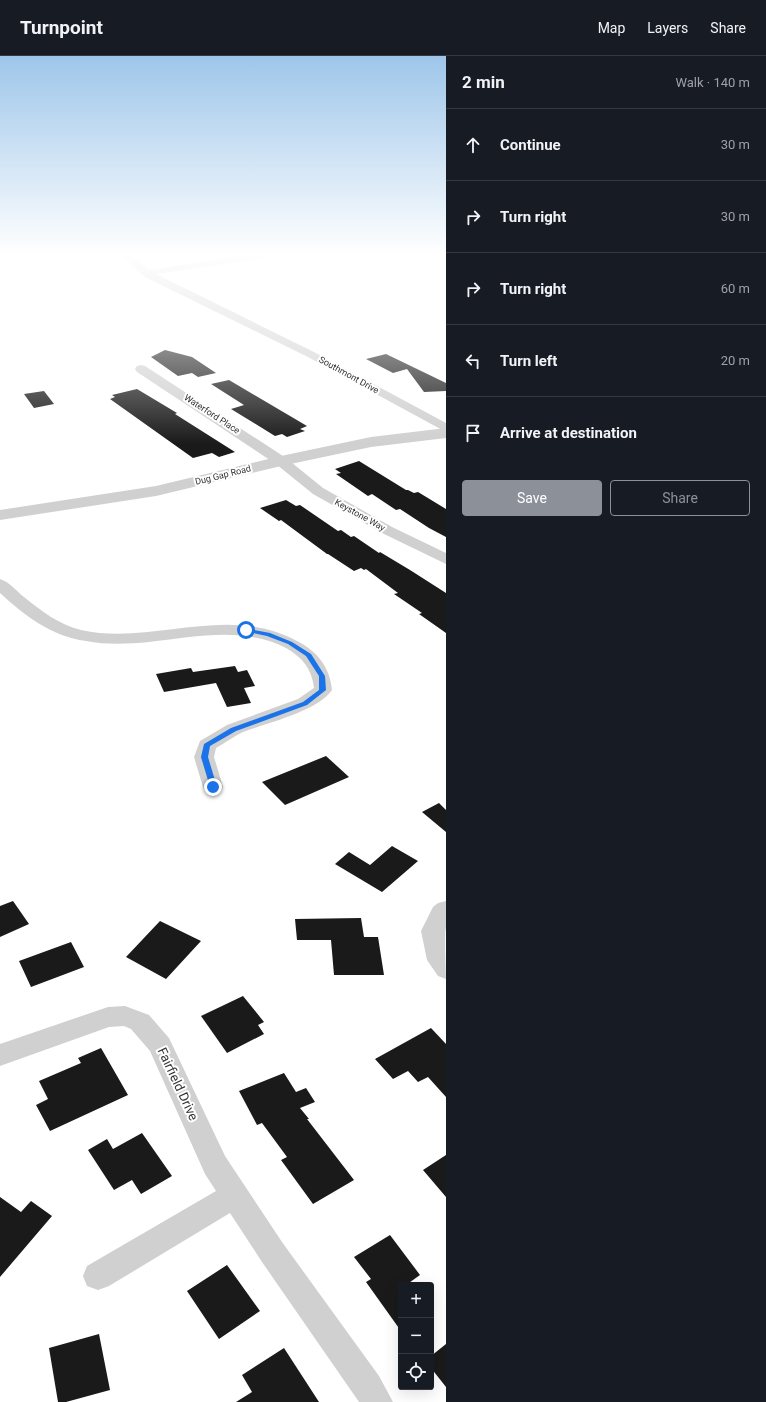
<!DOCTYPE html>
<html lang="en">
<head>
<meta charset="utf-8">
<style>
  body { margin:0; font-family:Roboto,sans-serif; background:#242831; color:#f1f3f6 }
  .controls { position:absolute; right:12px; bottom:12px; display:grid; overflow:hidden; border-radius:4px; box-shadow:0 4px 16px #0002 }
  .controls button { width:36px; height:36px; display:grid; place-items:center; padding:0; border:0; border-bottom:1px solid #363941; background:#171b24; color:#f1f3f6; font:20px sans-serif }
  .stop { position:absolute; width:12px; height:12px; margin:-9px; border:3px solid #1a73e8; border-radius:50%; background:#fff }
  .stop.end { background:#1a73e8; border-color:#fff; box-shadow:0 1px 4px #0008 }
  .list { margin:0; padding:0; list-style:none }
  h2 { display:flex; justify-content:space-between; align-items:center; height:52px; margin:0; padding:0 16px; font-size:17px }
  h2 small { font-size:13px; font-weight:400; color:#9ea1a6 }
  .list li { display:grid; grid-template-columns:26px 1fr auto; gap:12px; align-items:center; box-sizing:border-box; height:72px; padding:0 16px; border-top:1px solid #363941 }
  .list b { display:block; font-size:15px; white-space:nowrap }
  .list em { font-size:13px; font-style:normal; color:#9ea1a6 }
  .actions { display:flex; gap:8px; padding:12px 16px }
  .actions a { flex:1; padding:9px 0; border:1px solid #8c9099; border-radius:4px; text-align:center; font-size:14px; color:#8c9099 }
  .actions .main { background:#8c9099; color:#fff }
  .icon { flex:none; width:22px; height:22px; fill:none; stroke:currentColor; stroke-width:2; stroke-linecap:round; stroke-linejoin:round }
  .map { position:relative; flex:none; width:446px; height:1346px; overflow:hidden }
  header { display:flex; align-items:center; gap:24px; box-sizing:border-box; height:56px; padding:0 20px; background:#171b24; border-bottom:1px solid #363941 }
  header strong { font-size:19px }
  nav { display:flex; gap:22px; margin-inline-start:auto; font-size:14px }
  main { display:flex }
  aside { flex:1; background:#171b24 }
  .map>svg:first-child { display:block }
</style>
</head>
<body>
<header>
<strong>Turnpoint</strong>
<nav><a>Map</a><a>Layers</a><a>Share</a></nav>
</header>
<main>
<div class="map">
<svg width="446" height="1346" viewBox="0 0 446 1346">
  <rect width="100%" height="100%" fill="#fff"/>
  <!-- building -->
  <path fill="#1a1a1a" d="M165,294L192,301L216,317L198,321L192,317L178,320L151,301Z
    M386,298L446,327V335L424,336L407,313L393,317L366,303Z
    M229,324L307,370L300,373L305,375L287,381L282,378L275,380L231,353L244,349L211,328Z
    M137,333L177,357L175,358L235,396L219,401L212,397L193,402L110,343L115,341L112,339Z
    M44,335L54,348L34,352L24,338Z
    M359,405L406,434H408L414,437L418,436L446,453V481L429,472L400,453L396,454L372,438L368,440L336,418L341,417L335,413Z
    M286,444L296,450L300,449L338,475L341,474L351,481L354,480L379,497L380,496L410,514L446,537V577L419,558L422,557L394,538L398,537L366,513L364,514L361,512L354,515L328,498H327L281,464L279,465L260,452Z
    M235,610L238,616L247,614L255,630L244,632L251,647L227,651L216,627L164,636L156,618L191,612L193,616Z
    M326,700L349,721L285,749L262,726Z
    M439,747L446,754V776L422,756Z
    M392,790L418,805L382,836L335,808L349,796L370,809Z
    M13,845L29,868L0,881V850Z
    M361,862L364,881H378L384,919H334L331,884H297L295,863Z
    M160,865L201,885L166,923L126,901Z
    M71,886L84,911L31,931L19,905Z
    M243,940L264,966L258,969L264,978L227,997L201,960Z
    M431,972L446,988V1041L428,1021L418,1026L408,1015L393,1023L375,1003Z
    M101,992L128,1039L50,1075L36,1049L48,1043L39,1025L81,1007L78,1002Z
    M284,1017L296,1036L306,1032L315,1046L300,1052L309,1063H307L354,1124L313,1148L281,1104L287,1101L262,1067L257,1069L239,1035Z
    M142,1077L172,1120L141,1138L132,1124L114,1134L88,1094L107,1083L113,1093Z
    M446,1099V1141L423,1114Z
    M0,1141L21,1156L31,1145L52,1160L0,1221Z
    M390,1179L420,1219L406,1229H401V1275L366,1226L371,1223L354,1201Z
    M227,1209L260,1255L219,1283L187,1235Z
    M99,1278L110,1334L66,1346H58L49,1292Z
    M446,1288V1331L431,1312V1300Z
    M284,1292L319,1346H236L252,1336L242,1319Z"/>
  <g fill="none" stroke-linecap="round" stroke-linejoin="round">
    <!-- minor -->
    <path fill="#d0d0d0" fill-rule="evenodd" d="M120,199H131L149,214L244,199H269L264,202L156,218L314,296L446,367V376L306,300L145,221Z
      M141,309L145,310L286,402L323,432L392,471L446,497V508L382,477L313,438L276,408L137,316L135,313L137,310Z
      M0,523C10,526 16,535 24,541C41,555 60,569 81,574C153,590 226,547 297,585C317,595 330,611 332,634C318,655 267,667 243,676C234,680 225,687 216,692L214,701L223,731L220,736L213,738L206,736L203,731L194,701L200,685L227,669L298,643L314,632C312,613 302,601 286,592C243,570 195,581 149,586C128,588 107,589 86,585C51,580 25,560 0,537Z
      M446,845V872C444,876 446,915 446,923L438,920L427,904L421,875L433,851L438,847Z
      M125,950L149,959L169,982L225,1100L282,1186L379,1320L393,1346H359L262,1206L230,1157L109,1230L98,1234L87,1230L83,1220L87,1210L216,1135L205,1118L150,995L131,973L124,970L109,971L0,1010V988L108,951Z"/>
    <!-- tertiary -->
    <path fill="#d0d0d0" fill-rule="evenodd" d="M446,372V382L371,391L281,410L156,440L0,464V454L156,430L281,400L371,381Z"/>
  </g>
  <!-- sky -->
  <linearGradient id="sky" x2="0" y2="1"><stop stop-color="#9ec6ea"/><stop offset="0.51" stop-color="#fff"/><stop offset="1" stop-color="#fff" stop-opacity="0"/></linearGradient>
  <rect width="446" height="388" fill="url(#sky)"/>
  <!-- route -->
  <path fill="#1a73e8" d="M244,572L270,577L292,586L311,598L325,620L326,634L307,649L236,675L210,690L208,701L217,731L213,733L210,731L201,701L204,688L231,672L303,646L319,634V620L306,600L288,588L267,580L244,575Z"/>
  <g text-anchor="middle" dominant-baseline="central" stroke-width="4" stroke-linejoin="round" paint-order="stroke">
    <!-- far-street labels -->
    <g font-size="9" fill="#333" stroke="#fff">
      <text transform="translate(349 319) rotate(29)">Southmont Drive</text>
      <text transform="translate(212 358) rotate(33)">Waterford Place</text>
      <text transform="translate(223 419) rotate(-14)">Dug Gap Road</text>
      <text transform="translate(360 459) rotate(29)">Keystone Way</text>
    </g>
    <!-- near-street labels -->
    <g font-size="13" fill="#333" stroke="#fff">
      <text transform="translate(178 1028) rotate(65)">Fairfield Drive</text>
    </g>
  </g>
</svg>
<div class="controls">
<button>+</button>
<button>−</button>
<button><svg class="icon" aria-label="locate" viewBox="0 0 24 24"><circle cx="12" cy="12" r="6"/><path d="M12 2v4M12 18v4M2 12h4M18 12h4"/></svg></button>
</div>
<div class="stop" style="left:246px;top:574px"></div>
<div class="stop end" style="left:213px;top:731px"></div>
</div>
<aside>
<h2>2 min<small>Walk · 140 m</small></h2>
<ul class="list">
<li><svg class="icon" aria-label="ahead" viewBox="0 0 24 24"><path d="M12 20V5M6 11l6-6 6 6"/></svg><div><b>Continue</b></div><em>30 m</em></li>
<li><svg class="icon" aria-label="right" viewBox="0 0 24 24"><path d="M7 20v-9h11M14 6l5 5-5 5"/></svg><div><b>Turn right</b></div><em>30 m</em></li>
<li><svg class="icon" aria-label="right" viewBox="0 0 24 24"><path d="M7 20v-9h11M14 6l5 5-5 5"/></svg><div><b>Turn right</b></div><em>60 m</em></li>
<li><svg class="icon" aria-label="left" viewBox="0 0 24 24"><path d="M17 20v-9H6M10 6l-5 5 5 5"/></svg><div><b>Turn left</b></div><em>20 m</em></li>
<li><svg class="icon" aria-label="arrive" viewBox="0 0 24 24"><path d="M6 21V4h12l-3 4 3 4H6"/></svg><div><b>Arrive at destination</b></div></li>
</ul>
<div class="actions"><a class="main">Save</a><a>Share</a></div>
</aside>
</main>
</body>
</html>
